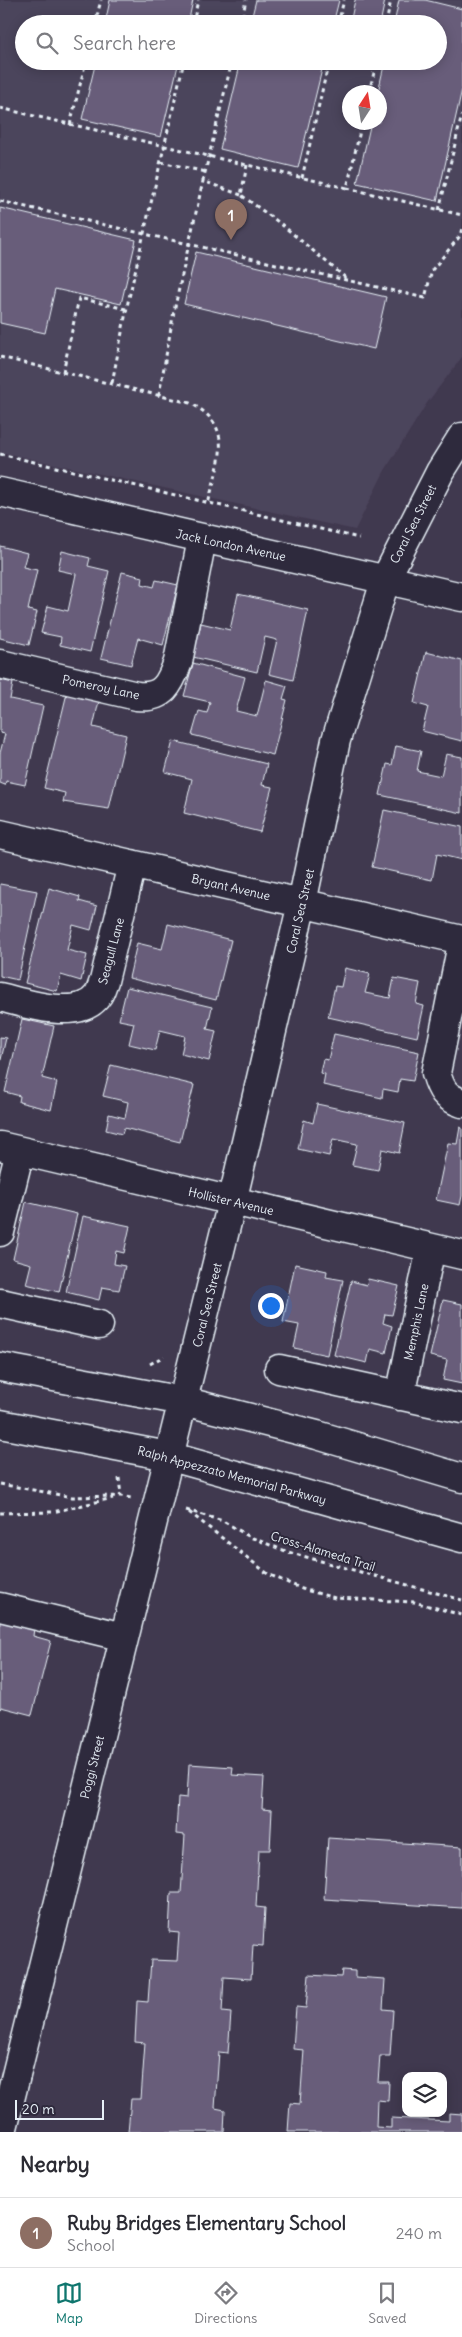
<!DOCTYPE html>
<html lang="en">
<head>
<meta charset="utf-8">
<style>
  body { margin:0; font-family:Delius,sans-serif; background:#f2f2f3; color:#2b2b33 }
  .controls { position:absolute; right:15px; bottom:15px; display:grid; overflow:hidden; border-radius:10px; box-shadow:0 2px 12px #0003 }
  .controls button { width:45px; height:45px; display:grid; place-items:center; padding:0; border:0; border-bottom:1px solid #e1e1e2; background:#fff; color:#2b2b33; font:25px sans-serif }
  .compass { position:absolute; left:342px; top:85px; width:45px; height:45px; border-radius:50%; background:#fff; box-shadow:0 2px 12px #0003; rotate:12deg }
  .scale { position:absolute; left:15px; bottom:12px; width:89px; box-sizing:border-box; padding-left:5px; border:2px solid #e8f1f8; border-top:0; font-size:14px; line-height:18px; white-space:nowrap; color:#e8f1f8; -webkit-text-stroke:4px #2f2a3d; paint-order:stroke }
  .you { position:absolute; left:270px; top:1305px; width:18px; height:18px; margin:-12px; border:4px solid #fff; border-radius:50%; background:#1a73e8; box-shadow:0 0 0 8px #1a73e833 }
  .badge { display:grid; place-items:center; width:32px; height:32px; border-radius:50%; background:#0f766e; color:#fff; font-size:16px; font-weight:700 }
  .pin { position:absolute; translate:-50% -41px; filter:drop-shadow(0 1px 2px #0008) }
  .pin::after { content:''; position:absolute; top:26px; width:18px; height:15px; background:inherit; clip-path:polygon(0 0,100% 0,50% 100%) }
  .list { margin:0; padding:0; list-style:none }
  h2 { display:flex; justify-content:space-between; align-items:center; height:65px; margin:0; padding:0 20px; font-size:21px }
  h2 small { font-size:16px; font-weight:400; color:#7c7c81 }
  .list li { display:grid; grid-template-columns:32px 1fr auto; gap:15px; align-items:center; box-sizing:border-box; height:70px; padding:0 20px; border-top:1px solid #e1e1e2 }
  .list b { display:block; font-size:19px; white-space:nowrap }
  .list p { margin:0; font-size:16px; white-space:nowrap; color:#7c7c81 }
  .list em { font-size:16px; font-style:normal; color:#7c7c81 }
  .icon { flex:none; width:28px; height:28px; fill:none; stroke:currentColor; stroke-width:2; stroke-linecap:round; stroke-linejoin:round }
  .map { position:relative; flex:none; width:462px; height:2132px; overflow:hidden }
  .search { position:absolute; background:#fff; box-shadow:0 2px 12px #0003; left:15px; right:15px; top:15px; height:55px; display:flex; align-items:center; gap:12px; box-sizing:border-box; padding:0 18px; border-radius:28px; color:#7c7c81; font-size:19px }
  .sheet { height:135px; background:#fff }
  nav { display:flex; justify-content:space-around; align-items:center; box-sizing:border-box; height:70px; border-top:1px solid #e1e1e2; background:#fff; font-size:14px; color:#7c7c81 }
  nav a { display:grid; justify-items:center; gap:2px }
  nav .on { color:#0f766e }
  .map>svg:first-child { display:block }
</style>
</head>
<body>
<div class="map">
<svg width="462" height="2132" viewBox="0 0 462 2132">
  <rect width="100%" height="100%" fill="#40394f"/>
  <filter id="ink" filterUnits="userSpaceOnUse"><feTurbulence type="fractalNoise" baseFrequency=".02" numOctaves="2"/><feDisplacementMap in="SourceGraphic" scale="10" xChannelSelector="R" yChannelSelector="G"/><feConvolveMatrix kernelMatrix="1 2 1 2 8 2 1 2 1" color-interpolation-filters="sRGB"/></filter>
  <g filter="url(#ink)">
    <!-- built -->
    <path fill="#4c445c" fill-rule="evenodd" d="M0,0H462V357L427,403L384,472L355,530L0,452ZM24,24H438V61H24ZM350,92H380V122H350Z"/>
    <!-- building -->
    <path fill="#685d7a" stroke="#e8f1f8" d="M110,0H193L188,24H105Z
      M256,0H339L333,24H250Z
      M355,0H385L380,24L351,19Z
      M399,0H425L462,9V89L437,201L357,183L371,122H380L378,92L385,61H438V24H394Z
      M96,61H179L161,137L82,119Z
      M241,61H324L298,168L220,149Z
      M0,208L136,240L121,304L55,289L45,333L0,323Z
      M196,252L386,297L374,349L184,304Z
      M0,546L27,553L23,567L37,570L28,610L37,612L29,645L0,638Z
      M62,551L90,558L88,566L109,571L90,652L60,645L61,637L41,633L48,606L68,611L76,574L58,570Z
      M122,572L143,577L142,584L154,587L156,580L178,585L163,645L138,638L131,665L101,658Z
      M238,594L308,610L293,680L269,674L277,640L265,637L257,672L193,657L201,623L230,630Z
      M426,652L462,661V741L422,731L428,707L414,703Z
      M193,663L245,677L236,711L257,716L266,680L287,686L283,699L287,700L273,755L192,735L199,711L207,713L210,702L184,696Z
      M0,680L13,683L10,699L43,706L25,785L6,781L5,785L0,783V753L5,734L0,733Z
      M67,693L99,701L93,727L126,735L109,809L63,802L65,793L44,788Z
      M173,741L267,764L262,785L272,787L260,832L184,813L192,779L165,772Z
      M396,746L421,751L417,771L441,776L446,754L462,757V813L380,795L387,764L392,765Z
      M384,810L462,827V860L437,854L432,880L372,867Z
      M0,884L37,891L18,980L0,976Z
      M49,888L80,897L79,901L97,906L91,930L73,925L67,950L87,955L81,981L61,975L57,991L25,983Z
      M168,924L231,940L216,1000L129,978L137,943L162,949Z
      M345,968L370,974L365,993L390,998L394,978L420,983L416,1004L424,1006L417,1037L328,1017L335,986L341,987Z
      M127,987L212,1007L207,1029L216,1031L209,1061L181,1054L185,1036L160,1030L155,1050L129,1044L134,1023L119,1020Z
      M22,1019L54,1026L42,1078L57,1082L51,1110L19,1102L20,1096L5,1092Z
      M334,1034L419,1052L413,1081L400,1079L398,1092L383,1089L382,1098L323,1085L325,1074L320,1073L323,1059L328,1060Z
      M0,1037L6,1038L0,1064Z
      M111,1065L194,1085L180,1142L124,1128L122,1134L106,1130L109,1114L125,1118L128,1102L103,1096Z
      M317,1104L405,1123L399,1153L382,1149L378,1170L352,1165L357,1144L333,1139L329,1156L298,1149L304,1120L313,1123Z
      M460,1127L462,1128V1196L460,1205L436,1200L448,1143L457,1144Z
      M26,1202L77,1214L59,1292L26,1284L31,1264L13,1259Z
      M83,1216L130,1226L124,1253L116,1251L114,1264L125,1266L119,1290L102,1287L99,1300L66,1292Z
      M295,1264L327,1271L326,1277L343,1280L327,1355L294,1348L299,1325L283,1322Z
      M368,1279L399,1286L392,1315L385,1314L383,1323L392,1326L386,1353L370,1349L367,1363L334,1355L351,1281L367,1285Z
      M443,1300L462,1304V1384L443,1380L447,1360L430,1356Z
      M0,1620L34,1628L33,1636L51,1641L32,1715L1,1707L0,1710Z
      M189,1764L233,1767L232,1775L264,1777L262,1809L272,1810L270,1850H259L256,1907L265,1908L263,1946L253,1945L251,1979L224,1977L222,2012L231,2013L228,2053L219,2052L215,2108L225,2110L224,2132H128L131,2099H141L145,2043L135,2042L137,2001L148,2002L151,1960L177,1961L179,1933L169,1932L171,1893H181L185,1835L176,1834L178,1797L187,1798Z
      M328,1838L462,1847V1908L324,1899Z
      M342,1970L355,1971V1977L385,1979L383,2009L393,2010L390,2056H380L378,2082H389L388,2101L377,2100L376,2127L391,2128V2118L449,2121V2113L462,2114V2132H288L290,2103L300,2104L304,2050L293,2049L296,2007L306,2008L309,1975L341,1977Z"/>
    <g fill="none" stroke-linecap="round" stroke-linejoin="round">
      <!-- minor casing -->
      <g stroke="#e8f1f8" stroke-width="31">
        <path id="minor" d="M0,492L462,597
          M0,664L137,696C163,699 170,684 178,662L202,539
          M0,834L462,940
          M462,944L436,1073C441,1090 445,1097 462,1103
          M0,997C25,1003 80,1022 98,995C101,991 102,985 104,981L132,864
          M0,1146L462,1255
          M0,1232L20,1151
          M0,1303L99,1325
          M0,1367L183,1401L317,1435L462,1478
          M279,1369L462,1409
          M400,1396L431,1248
          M0,1424L168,1456L462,1538
          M0,1607L124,1637
          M2,2132L232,1202L302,903L336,740L386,578L440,472L462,437"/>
      </g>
      <!-- path -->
      <path stroke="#e8f1f8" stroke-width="3" stroke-dasharray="4 4" stroke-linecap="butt" d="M339,21L352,24
        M95,24L101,0
        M193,24L198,0
        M241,24L246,0
        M338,24L344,0
        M386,24L391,0
        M232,61L203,181L241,195
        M369,92L377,61
        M0,108L347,188L362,122
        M70,125L86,61
        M161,162L206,172
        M247,165L241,195L281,224L347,279
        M302,178L329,61
        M347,188L462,215
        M0,201L425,298L432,270L460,236L462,228
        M439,210L462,115
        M0,357L190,403C237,427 218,462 208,504
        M63,372L79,298L126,309
        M112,383L128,302L184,61
        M159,395L174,311L203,181
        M0,454L359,538
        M150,1364L164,1356
        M119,1478L121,1496
        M0,1484L72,1497L121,1496L131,1498
        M186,1510L223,1521L250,1537L288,1552L462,1600
        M189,1512L268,1574L302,1589L335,1598L414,1602L462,1615
        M0,1513L53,1512L113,1498"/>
      <!-- minor -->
      <use href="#minor" stroke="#2f2a3d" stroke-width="28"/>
    </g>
  </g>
  <g text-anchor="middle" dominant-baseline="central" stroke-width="4" stroke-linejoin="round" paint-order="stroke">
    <!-- street labels -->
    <g font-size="12" fill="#e8f1f8" stroke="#2f2a3d">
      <text transform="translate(413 524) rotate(-63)">Coral Sea Street</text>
      <text transform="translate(231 545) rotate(12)">Jack London Avenue</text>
      <text transform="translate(101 687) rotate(12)">Pomeroy Lane</text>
      <text transform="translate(231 887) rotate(13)">Bryant Avenue</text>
      <text transform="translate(300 911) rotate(-77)">Coral Sea Street</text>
      <text transform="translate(111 951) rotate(-75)">Seagull Lane</text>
      <text transform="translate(231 1201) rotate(13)">Hollister Avenue</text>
      <text transform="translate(207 1305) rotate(-76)">Coral Sea Street</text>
      <text transform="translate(416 1322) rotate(-78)">Memphis Lane</text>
      <text transform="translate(232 1475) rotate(15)">Ralph Appezzato Memorial Parkway</text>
      <text transform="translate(323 1551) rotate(17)">Cross-Alameda Trail</text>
      <text transform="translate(92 1767) rotate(-76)">Poggi Street</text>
    </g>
  </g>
</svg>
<div class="controls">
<button><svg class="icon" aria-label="layers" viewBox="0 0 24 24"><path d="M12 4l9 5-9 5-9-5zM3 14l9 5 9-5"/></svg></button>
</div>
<svg class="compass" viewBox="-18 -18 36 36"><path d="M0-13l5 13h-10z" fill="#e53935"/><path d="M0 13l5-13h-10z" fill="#7c7c81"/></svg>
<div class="scale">20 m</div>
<div class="you"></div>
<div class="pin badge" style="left:231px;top:240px;background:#8d6e63">1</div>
<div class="search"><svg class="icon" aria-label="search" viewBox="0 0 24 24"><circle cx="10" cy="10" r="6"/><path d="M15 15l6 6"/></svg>Search here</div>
</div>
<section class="sheet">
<h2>Nearby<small></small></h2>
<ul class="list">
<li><span class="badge" style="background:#8d6e63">1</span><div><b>Ruby Bridges Elementary School</b><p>School</p></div><em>240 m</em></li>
</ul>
</section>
<nav>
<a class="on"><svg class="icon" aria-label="map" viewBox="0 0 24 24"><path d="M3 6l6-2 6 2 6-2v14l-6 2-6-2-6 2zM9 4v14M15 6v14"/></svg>Map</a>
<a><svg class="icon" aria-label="directions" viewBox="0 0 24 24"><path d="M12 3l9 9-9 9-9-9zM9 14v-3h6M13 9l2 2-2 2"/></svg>Directions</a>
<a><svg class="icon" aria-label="saved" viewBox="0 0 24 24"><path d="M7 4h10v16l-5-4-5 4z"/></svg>Saved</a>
</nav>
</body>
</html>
